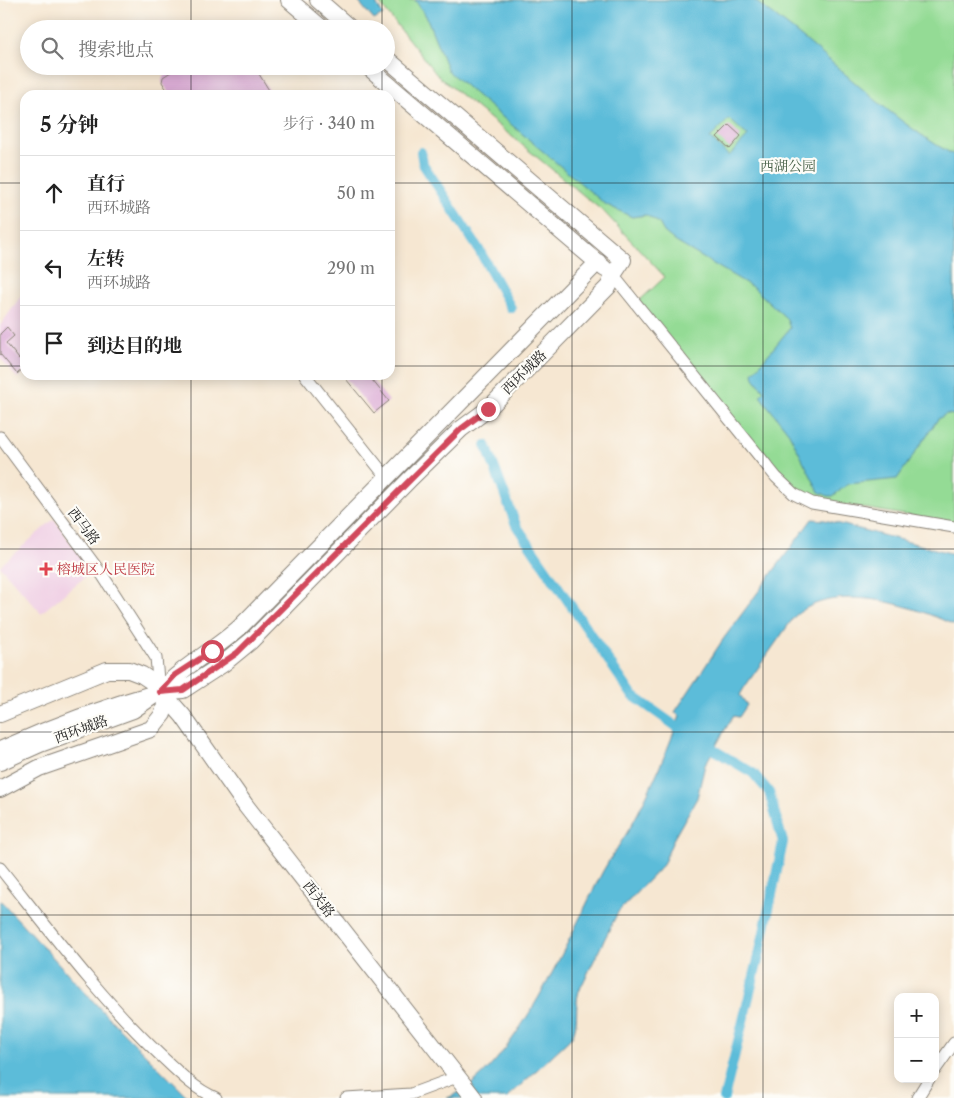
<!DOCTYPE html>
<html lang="zh">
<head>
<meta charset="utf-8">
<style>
  body { margin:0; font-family:"Libre Caslon Text","Noto Serif SC",serif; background:#f2f2f2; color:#222 }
  .controls { position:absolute; right:15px; bottom:15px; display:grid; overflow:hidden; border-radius:10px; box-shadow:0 2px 12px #0003 }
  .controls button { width:45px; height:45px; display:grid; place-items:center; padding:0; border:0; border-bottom:1px solid #e0e0e0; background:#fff; color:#222; font:25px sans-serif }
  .stop { position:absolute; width:15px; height:15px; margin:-11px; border:4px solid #d1495b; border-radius:50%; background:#fff }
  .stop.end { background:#d1495b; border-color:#fff; box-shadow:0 1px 5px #0008 }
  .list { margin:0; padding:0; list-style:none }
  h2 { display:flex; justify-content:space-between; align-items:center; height:65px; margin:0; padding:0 20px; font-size:21px }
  h2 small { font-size:16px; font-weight:400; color:#767676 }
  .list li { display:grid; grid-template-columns:32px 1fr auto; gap:15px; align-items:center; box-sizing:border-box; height:75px; padding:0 20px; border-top:1px solid #e0e0e0 }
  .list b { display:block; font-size:19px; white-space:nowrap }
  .list p { margin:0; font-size:16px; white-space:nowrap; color:#767676 }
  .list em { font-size:16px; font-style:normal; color:#767676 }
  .icon { flex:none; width:28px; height:28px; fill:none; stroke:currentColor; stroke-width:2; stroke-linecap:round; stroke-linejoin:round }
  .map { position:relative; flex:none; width:954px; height:1098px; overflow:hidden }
  .search { position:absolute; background:#fff; box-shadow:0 2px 12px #0003; left:20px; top:20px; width:375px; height:55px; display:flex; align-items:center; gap:12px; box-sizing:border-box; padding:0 18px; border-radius:28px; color:#767676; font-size:19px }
  .panel { position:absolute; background:#fff; box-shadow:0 2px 12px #0003; left:20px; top:90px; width:375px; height:290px; border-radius:15px }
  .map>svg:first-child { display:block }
</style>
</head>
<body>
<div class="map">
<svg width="954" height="1098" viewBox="0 0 954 1098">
  <rect width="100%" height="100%" fill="#fdfcf7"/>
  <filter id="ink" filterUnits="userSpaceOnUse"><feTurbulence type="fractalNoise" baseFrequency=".02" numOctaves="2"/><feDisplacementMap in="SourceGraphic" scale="10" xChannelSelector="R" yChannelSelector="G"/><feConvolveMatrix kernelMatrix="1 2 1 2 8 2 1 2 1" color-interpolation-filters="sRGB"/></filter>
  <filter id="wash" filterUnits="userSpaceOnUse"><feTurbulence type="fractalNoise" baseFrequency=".0096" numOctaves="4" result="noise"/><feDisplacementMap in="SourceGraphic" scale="20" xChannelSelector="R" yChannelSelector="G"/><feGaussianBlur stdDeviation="1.12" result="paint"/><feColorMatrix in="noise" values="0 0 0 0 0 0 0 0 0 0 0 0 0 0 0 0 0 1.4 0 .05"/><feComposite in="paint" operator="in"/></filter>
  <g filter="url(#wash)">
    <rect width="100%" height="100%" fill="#f6e7d2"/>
    <!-- built -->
    <path fill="#f0d0e5" d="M25,290V371L17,378L0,358V326Z
      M54,519L91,572L41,613L0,566Z"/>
    <!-- green -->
    <path fill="#94db95" stroke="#587c58" d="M377,0H954V523L808,499L780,477L639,301L665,277L605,213L437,75Z"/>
    <!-- water -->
    <path fill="#5bbcd9" stroke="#3c6c7a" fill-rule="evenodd" d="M357,0H374L383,15L374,20Z
      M415,0H754C779,19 805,39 829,60C868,94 908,130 954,155V415L946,414L938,419L897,479L848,484L833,496H828L819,492L789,433L760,396L764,391L754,378L753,373L790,328L787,319L754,288L676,242L664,232L659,223L646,215L632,217L605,204L448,71L426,16ZM729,119L748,136L729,156L710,138Z
      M812,519L825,520L954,554V625C912,605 834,580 794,617L744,688L740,695L747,705L739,717L733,716L705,765L697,798L674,838L663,865L618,912L579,991C574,1007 580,1024 571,1038L507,1098H447C513,1075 571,932 603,871C611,856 622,842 631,826C650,791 666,754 680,716L675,712L724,638Z
      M0,900L107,1016L189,1098H0Z"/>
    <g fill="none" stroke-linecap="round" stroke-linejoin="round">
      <!-- canal -->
      <path stroke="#5bbcd9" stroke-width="10" d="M421,152L423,164L478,248L511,308
        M486,445L516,525L632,695L687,734
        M702,743L753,773L769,792L783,842L759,956L724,1098"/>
    </g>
    <g id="blocks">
      <!-- building -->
      <path fill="#ddaed7" d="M180,66H254L272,95H170L162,82L163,77Z
        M729,125L741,136L730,149L717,137Z
        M7,327L14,336L6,343L19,359L25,355V367L17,374L0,354V334Z
        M351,375H368L389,401L374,413L346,379Z"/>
    </g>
  </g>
  <g filter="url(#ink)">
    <use href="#blocks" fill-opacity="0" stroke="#898277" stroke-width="1"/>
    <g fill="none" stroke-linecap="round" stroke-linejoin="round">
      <!-- minor casing -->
      <g stroke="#898277" stroke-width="13">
        <path id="minor" d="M613,275L776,477L794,494L812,503L954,527
          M305,375L387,478
          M0,437L103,576L156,658L159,690
          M0,868C51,932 100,998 159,1054C176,1070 194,1089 216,1098
          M935,1070L954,1043
          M346,1098L411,1094L457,1077
          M917,1098L929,1079"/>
      </g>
      <!-- secondary casing -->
      <g stroke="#898277" stroke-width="18">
        <path id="secondary" d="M289,0L323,29
          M318,0L351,29
          M367,66L605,269
          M159,692L183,690L223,664L251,641L410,479L461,429L488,409L609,286L613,275L623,260L386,58
          M159,692C182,667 213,651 239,628L598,262
          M0,714L107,670H129L142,675L154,683L183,716L246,806L474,1098
          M0,750C51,727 105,707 159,692L133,710L40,744L0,762
          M0,789L39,768L151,729L163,714L166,699"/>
      </g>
      <!-- minor -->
      <use href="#minor" stroke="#fff" stroke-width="11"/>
      <!-- secondary -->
      <use href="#secondary" stroke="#fff" stroke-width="16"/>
    </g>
  </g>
  <g fill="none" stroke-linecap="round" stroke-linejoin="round" filter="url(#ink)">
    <!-- route -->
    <path stroke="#d1495b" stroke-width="6" d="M212,651L175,675L160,692L183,690L237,653L461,429L488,409"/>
  </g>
  <!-- grid -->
  <path fill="none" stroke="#1c1c1c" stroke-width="1" stroke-opacity="0.55" d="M191,0V29M382,0V29M572,0V1098M763,0V1098M191,66V95M382,66V95M0,183H25M390,183H954M0,366H25M390,366H954M191,375V1098M382,375V1098M0,549H954M0,732H954M0,915H954"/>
  <!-- markers -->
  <path fill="#e0444e" stroke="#fdfcf7" stroke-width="2" d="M43.5 561.5h5v5h5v5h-5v5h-5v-5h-5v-5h5z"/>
  <g text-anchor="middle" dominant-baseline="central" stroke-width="4.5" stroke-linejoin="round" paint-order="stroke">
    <!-- park labels -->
    <g font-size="14" fill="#465f46" stroke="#fdfcf7">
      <text x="788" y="166">西湖公园</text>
    </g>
    <!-- street labels -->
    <g font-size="14" fill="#1c1c1c" stroke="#fdfcf7">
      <text transform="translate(524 372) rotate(-45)">西环城路</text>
      <text transform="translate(84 526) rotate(53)">西马路</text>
      <text transform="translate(81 729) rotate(-20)">西环城路</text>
      <text transform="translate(319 899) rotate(52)">西关路</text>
    </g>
    <!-- health labels -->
    <g font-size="14" fill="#be3a42" stroke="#fdfcf7" text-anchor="start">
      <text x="57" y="569">榕城区人民医院</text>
    </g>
  </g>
</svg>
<div class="controls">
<button>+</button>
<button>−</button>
</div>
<div class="stop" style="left:212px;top:651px"></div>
<div class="stop end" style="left:488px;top:409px"></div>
<div class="search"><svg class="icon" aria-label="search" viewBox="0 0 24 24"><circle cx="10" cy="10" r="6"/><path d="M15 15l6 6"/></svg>搜索地点</div>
<section class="panel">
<h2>5 分钟<small>步行 · 340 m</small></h2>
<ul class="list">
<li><svg class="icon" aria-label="ahead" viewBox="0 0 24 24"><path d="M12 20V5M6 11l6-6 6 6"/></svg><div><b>直行</b><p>西环城路</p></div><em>50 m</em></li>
<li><svg class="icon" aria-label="left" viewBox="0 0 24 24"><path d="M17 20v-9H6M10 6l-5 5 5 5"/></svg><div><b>左转</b><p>西环城路</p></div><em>290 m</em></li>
<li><svg class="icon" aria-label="arrive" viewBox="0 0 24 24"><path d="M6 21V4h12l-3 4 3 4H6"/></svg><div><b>到达目的地</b></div></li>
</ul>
</section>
</div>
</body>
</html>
